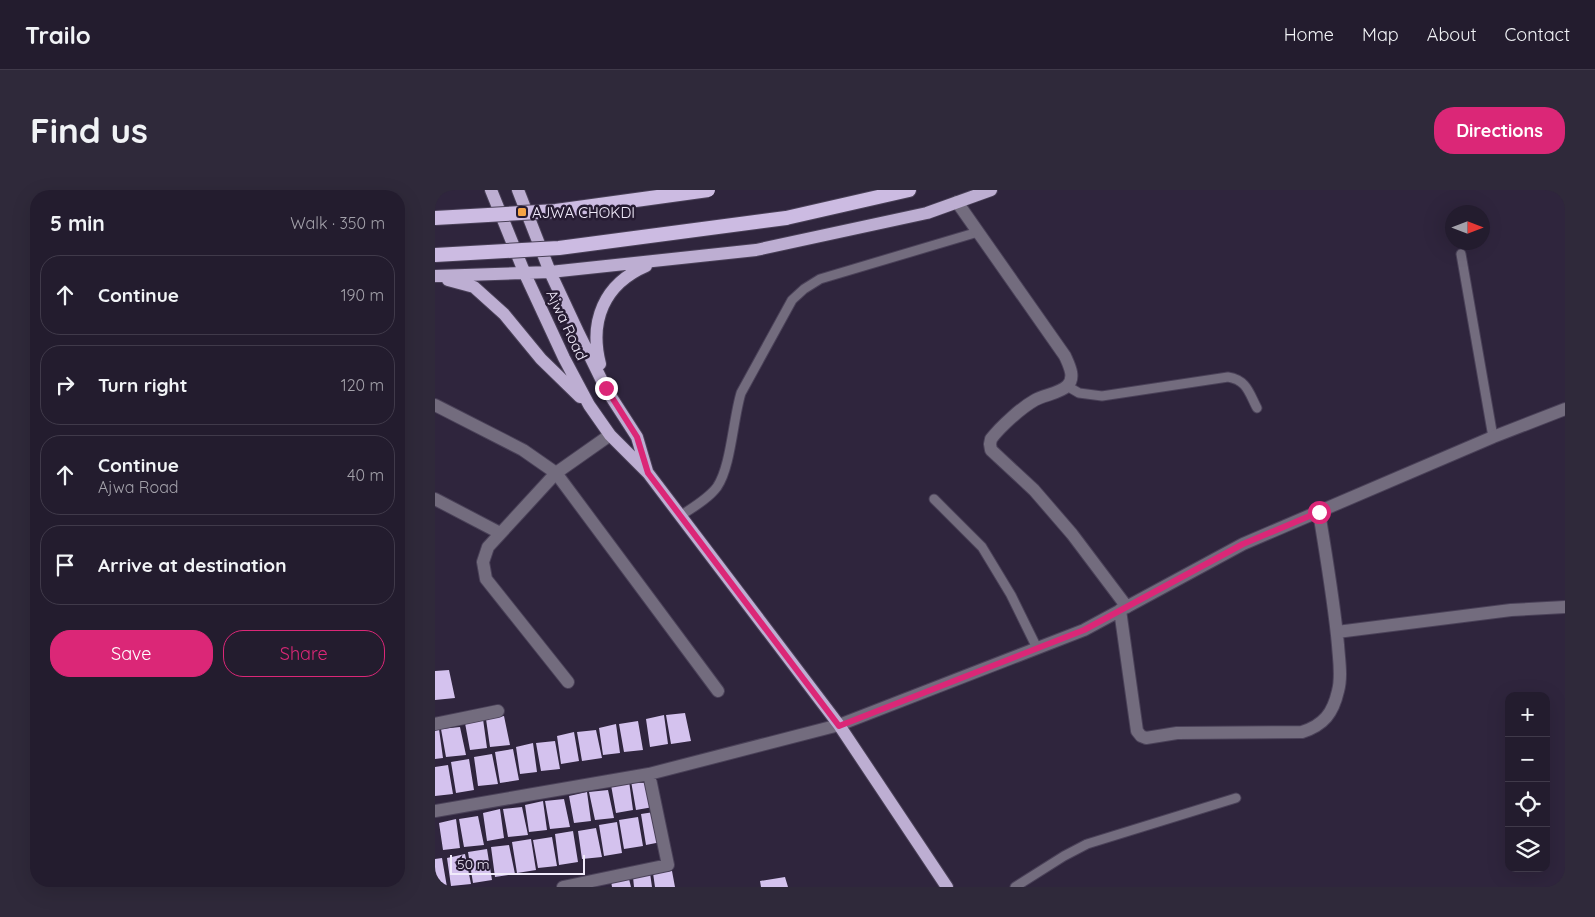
<!DOCTYPE html>
<html lang="en">
<head>
<meta charset="utf-8">
<style>
  body { margin:0; font-family:Quicksand,sans-serif; background:#2f293a; color:#f1f3f6 }
  .controls { position:absolute; right:15px; bottom:15px; display:grid; overflow:hidden; border-radius:10px; box-shadow:0 5px 20px #0002 }
  .controls button { width:45px; height:45px; display:grid; place-items:center; padding:0; border:0; border-bottom:1px solid #403a4a; background:#231c2e; color:#f1f3f6; font:25px sans-serif }
  .compass { position:absolute; left:1010px; top:15px; width:45px; height:45px; border-radius:50%; background:#231c2e; box-shadow:0 5px 20px #0002; rotate:90deg }
  .scale { position:absolute; left:15px; bottom:12px; width:135px; box-sizing:border-box; padding-left:5px; border:2px solid #f1ebfb; border-top:0; font-size:14px; line-height:18px; white-space:nowrap; color:#f1ebfb; -webkit-text-stroke:4px #261b32; paint-order:stroke }
  .stop { position:absolute; width:15px; height:15px; margin:-11px; border:4px solid #db2777; border-radius:50%; background:#fff }
  .stop.end { background:#db2777; border-color:#fff; box-shadow:0 1px 5px #0008 }
  .list { margin:0; padding:0; list-style:none }
  h2 { display:flex; justify-content:space-between; align-items:center; height:65px; margin:0; padding:0 20px; font-size:21px }
  h2 small { font-size:16px; font-weight:400; color:#a3a1aa }
  .list li { display:grid; grid-template-columns:32px 1fr auto; gap:15px; align-items:center; box-sizing:border-box; height:80px; margin:0 10px 10px; padding:0 10px; border:1px solid #403a4a; border-radius:20px }
  .list b { display:block; font-size:19px; white-space:nowrap }
  .list p { margin:0; font-size:16px; white-space:nowrap; color:#a3a1aa }
  .list em { font-size:16px; font-style:normal; color:#a3a1aa }
  .actions { display:flex; gap:10px; padding:15px 20px }
  .actions a { flex:1; padding:11px 0; border:1px solid #db2777; border-radius:20px; text-align:center; font-size:18px; color:#db2777 }
  .actions .main { background:#db2777; color:#fff }
  .icon { flex:none; width:28px; height:28px; fill:none; stroke:currentColor; stroke-width:2; stroke-linecap:round; stroke-linejoin:round }
  .map { position:relative; flex:none; width:1130px; height:697px; overflow:hidden; border-radius:20px }
  header { display:flex; align-items:center; gap:30px; box-sizing:border-box; height:70px; padding:0 25px; background:#231c2e; border-bottom:1px solid #403a4a }
  header strong { font-size:24px }
  nav { display:flex; gap:28px; margin-inline-start:auto; font-size:18px }
  .intro { display:flex; align-items:center; justify-content:space-between; box-sizing:border-box; height:120px; padding:0 30px }
  h1 { margin:0; font-size:35px }
  .button { padding:12px 22px; border-radius:20px; background:#db2777; color:#fff; font-size:18px; font-weight:700 }
  main { display:flex; gap:30px; padding:0 30px }
  aside { flex:1; background:#231c2e; border-radius:20px; box-shadow:0 5px 20px #0002 }
  .map>svg:first-child { display:block }
</style>
</head>
<body>
<header>
<strong>Trailo</strong>
<nav><a>Home</a><a>Map</a><a>About</a><a>Contact</a></nav>
</header>
<div class="intro"><h1>Find us</h1><a class="button">Directions</a></div>
<main>
<aside>
<h2>5 min<small>Walk · 350 m</small></h2>
<ul class="list">
<li><svg class="icon" aria-label="ahead" viewBox="0 0 24 24"><path d="M12 20V5M6 11l6-6 6 6"/></svg><div><b>Continue</b></div><em>190 m</em></li>
<li><svg class="icon" aria-label="right" viewBox="0 0 24 24"><path d="M7 20v-9h11M14 6l5 5-5 5"/></svg><div><b>Turn right</b></div><em>120 m</em></li>
<li><svg class="icon" aria-label="ahead" viewBox="0 0 24 24"><path d="M12 20V5M6 11l6-6 6 6"/></svg><div><b>Continue</b><p>Ajwa Road</p></div><em>40 m</em></li>
<li><svg class="icon" aria-label="arrive" viewBox="0 0 24 24"><path d="M6 21V4h12l-3 4 3 4H6"/></svg><div><b>Arrive at destination</b></div></li>
</ul>
<div class="actions"><a class="main">Save</a><a>Share</a></div>
</aside>
<div class="map">
<svg width="1130" height="697" viewBox="0 0 1130 697">
  <rect width="100%" height="100%" fill="#2f253d"/>
  <!-- building -->
  <path fill="#d4c2ee" d="M14,480L20,508L0,510V481Z
    M250,523L256,551L236,554L231,525Z
    M229,525L233,554L215,557L211,529Z
    M69,526L75,555L55,557L51,529Z
    M48,529L52,558L35,560L30,533Z
    M203,531L208,560L189,562L184,534Z
    M181,534L185,563L168,565L164,538Z
    M25,537L31,565L11,567L6,539Z
    M4,539L8,568L0,569V540Z
    M161,540L167,568L147,571L142,542Z
    M139,542L144,571L126,574L122,546Z
    M120,551L125,579L106,581L101,553Z
    M98,553L102,582L85,584L81,557Z
    M78,559L84,590L65,593L60,562Z
    M57,564L63,594L43,596L39,567Z
    M34,569L39,600L21,603L16,572Z
    M13,575L18,604L0,606V577Z
    M212,589L218,617L201,620L196,591Z
    M194,591L198,620L181,623L176,595Z
    M173,600L179,628L160,630L154,602Z
    M152,602L156,631L139,633L134,606Z
    M129,609L135,637L115,639L110,611Z
    M108,611L112,640L94,642L90,615Z
    M87,617L93,645L73,647L68,619Z
    M65,619L69,648L52,651L48,623Z
    M219,622L226,652L211,655L206,624Z
    M43,626L49,655L29,657L24,629Z
    M203,627L208,656L189,659L184,630Z
    M21,629L25,658L8,660L4,633Z
    M182,632L187,663L169,666L164,635Z
    M161,638L167,667L147,669L143,641Z
    M138,641L143,672L124,675L120,644Z
    M117,647L122,676L103,678L98,650Z
    M96,649L101,680L82,683L77,652Z
    M74,655L80,684L60,687L56,657Z
    M52,659L57,690L38,693L33,662Z
    M30,664L36,694L16,696L12,668Z
    M7,668L12,697H0V669Z
    M237,681L240,697H220L218,683Z
    M215,683L217,697H199L198,687Z
    M350,687L353,697H326L325,691Z
    M194,689L196,697H177L176,691Z"/>
  <g fill="none" stroke-linecap="round" stroke-linejoin="round">
    <!-- service casing -->
    <g stroke="#4a4158" stroke-width="11">
      <path id="service" d="M1026,64L1058,247
        M632,196L644,203L667,206L793,187C812,190 814,203 822,218
        M499,309L547,357L576,405L602,458
        M245,326C257,318 273,309 282,297C296,277 298,229 306,203L357,110L369,99L385,89L543,42
        M580,697L629,666L652,654L801,608"/>
    </g>
    <!-- minor casing -->
    <g stroke="#4a4158" stroke-width="14">
      <path id="minor" d="M522,12L630,166C634,175 641,188 632,196C625,203 609,205 600,210C586,218 566,236 556,249L555,254L556,260L599,300L637,344L692,417
        M0,215L88,260L121,283L283,501
        M0,309L65,343
        M685,420L702,541L706,546L711,548L742,543L867,542C889,535 898,523 903,501C907,487 904,470 903,455C899,411 891,366 884,322
        M902,442L1076,420L1130,417
        M133,492L51,389L48,372L53,357L121,283L175,245
        M0,534L63,521
        M0,621L214,584
        M128,697L233,675L214,584L404,535L649,440L808,354L1058,247L1130,219"/>
    </g>
    <!-- primary casing -->
    <g stroke="#4a4158" stroke-width="14">
      <path id="primary" d="M56,0L90,84L129,168L154,215L175,245L213,283L404,535L512,697
        M83,0L115,82L143,142L171,199L202,247L212,281
        M0,86L115,82L321,60L492,23L556,0
        M13,90L39,97L69,124L106,169L145,207
        M165,174C154,131 169,94 211,76"/>
    </g>
    <!-- trunk casing -->
    <g stroke="#4a4158" stroke-width="16">
      <path id="trunk" d="M351,28L474,0"/>
    </g>
    <!-- service -->
    <use href="#service" stroke="#736c7e" stroke-width="9"/>
    <!-- minor -->
    <use href="#minor" stroke="#736c7e" stroke-width="12"/>
    <!-- primary -->
    <use href="#primary" stroke="#bdaed2" stroke-width="12"/>
    <!-- trunk -->
    <use href="#trunk" stroke="#ccbbe2" stroke-width="14"/>
    <!-- trunk-bridge casing -->
    <g stroke="#4a4158" stroke-width="16" stroke-linecap="butt">
      <path id="trunk-bridge" d="M0,28L121,21L273,0
        M0,65L124,58L351,28"/>
    </g>
    <!-- trunk-bridge -->
    <use href="#trunk-bridge" stroke="#ccbbe2" stroke-width="14"/>
  </g>
  <g fill="none" stroke-linecap="round" stroke-linejoin="round">
    <!-- route -->
    <path stroke="#db2777" stroke-width="6" d="M171,198L202,247L213,283L404,536L649,440L808,354L884,322"/>
  </g>
  <!-- markers -->
  <rect fill="#f4a345" stroke="#261b32" stroke-width="2" x="82" y="17" width="10" height="10" rx="2.5"/>
  <g text-anchor="middle" dominant-baseline="central" stroke-width="5" stroke-linejoin="round" paint-order="stroke">
    <!-- poi labels -->
    <g font-size="15" fill="#f1ebfb" stroke="#261b32" text-anchor="start">
      <text x="97" y="22">AJWA CHOKDI</text>
    </g>
    <!-- street labels -->
    <g font-size="15" fill="#f1ebfb" stroke="#261b32">
      <text transform="translate(132 135) rotate(65)">Ajwa Road</text>
    </g>
  </g>
</svg>
<div class="controls">
<button>+</button>
<button>−</button>
<button><svg class="icon" aria-label="locate" viewBox="0 0 24 24"><circle cx="12" cy="12" r="6"/><path d="M12 2v4M12 18v4M2 12h4M18 12h4"/></svg></button>
<button><svg class="icon" aria-label="layers" viewBox="0 0 24 24"><path d="M12 4l9 5-9 5-9-5zM3 14l9 5 9-5"/></svg></button>
</div>
<svg class="compass" viewBox="-18 -18 36 36"><path d="M0-13l5 13h-10z" fill="#e53935"/><path d="M0 13l5-13h-10z" fill="#a3a1aa"/></svg>
<div class="scale">50 m</div>
<div class="stop" style="left:884px;top:322px"></div>
<div class="stop end" style="left:171px;top:198px"></div>
</div>
</main>
</body>
</html>
